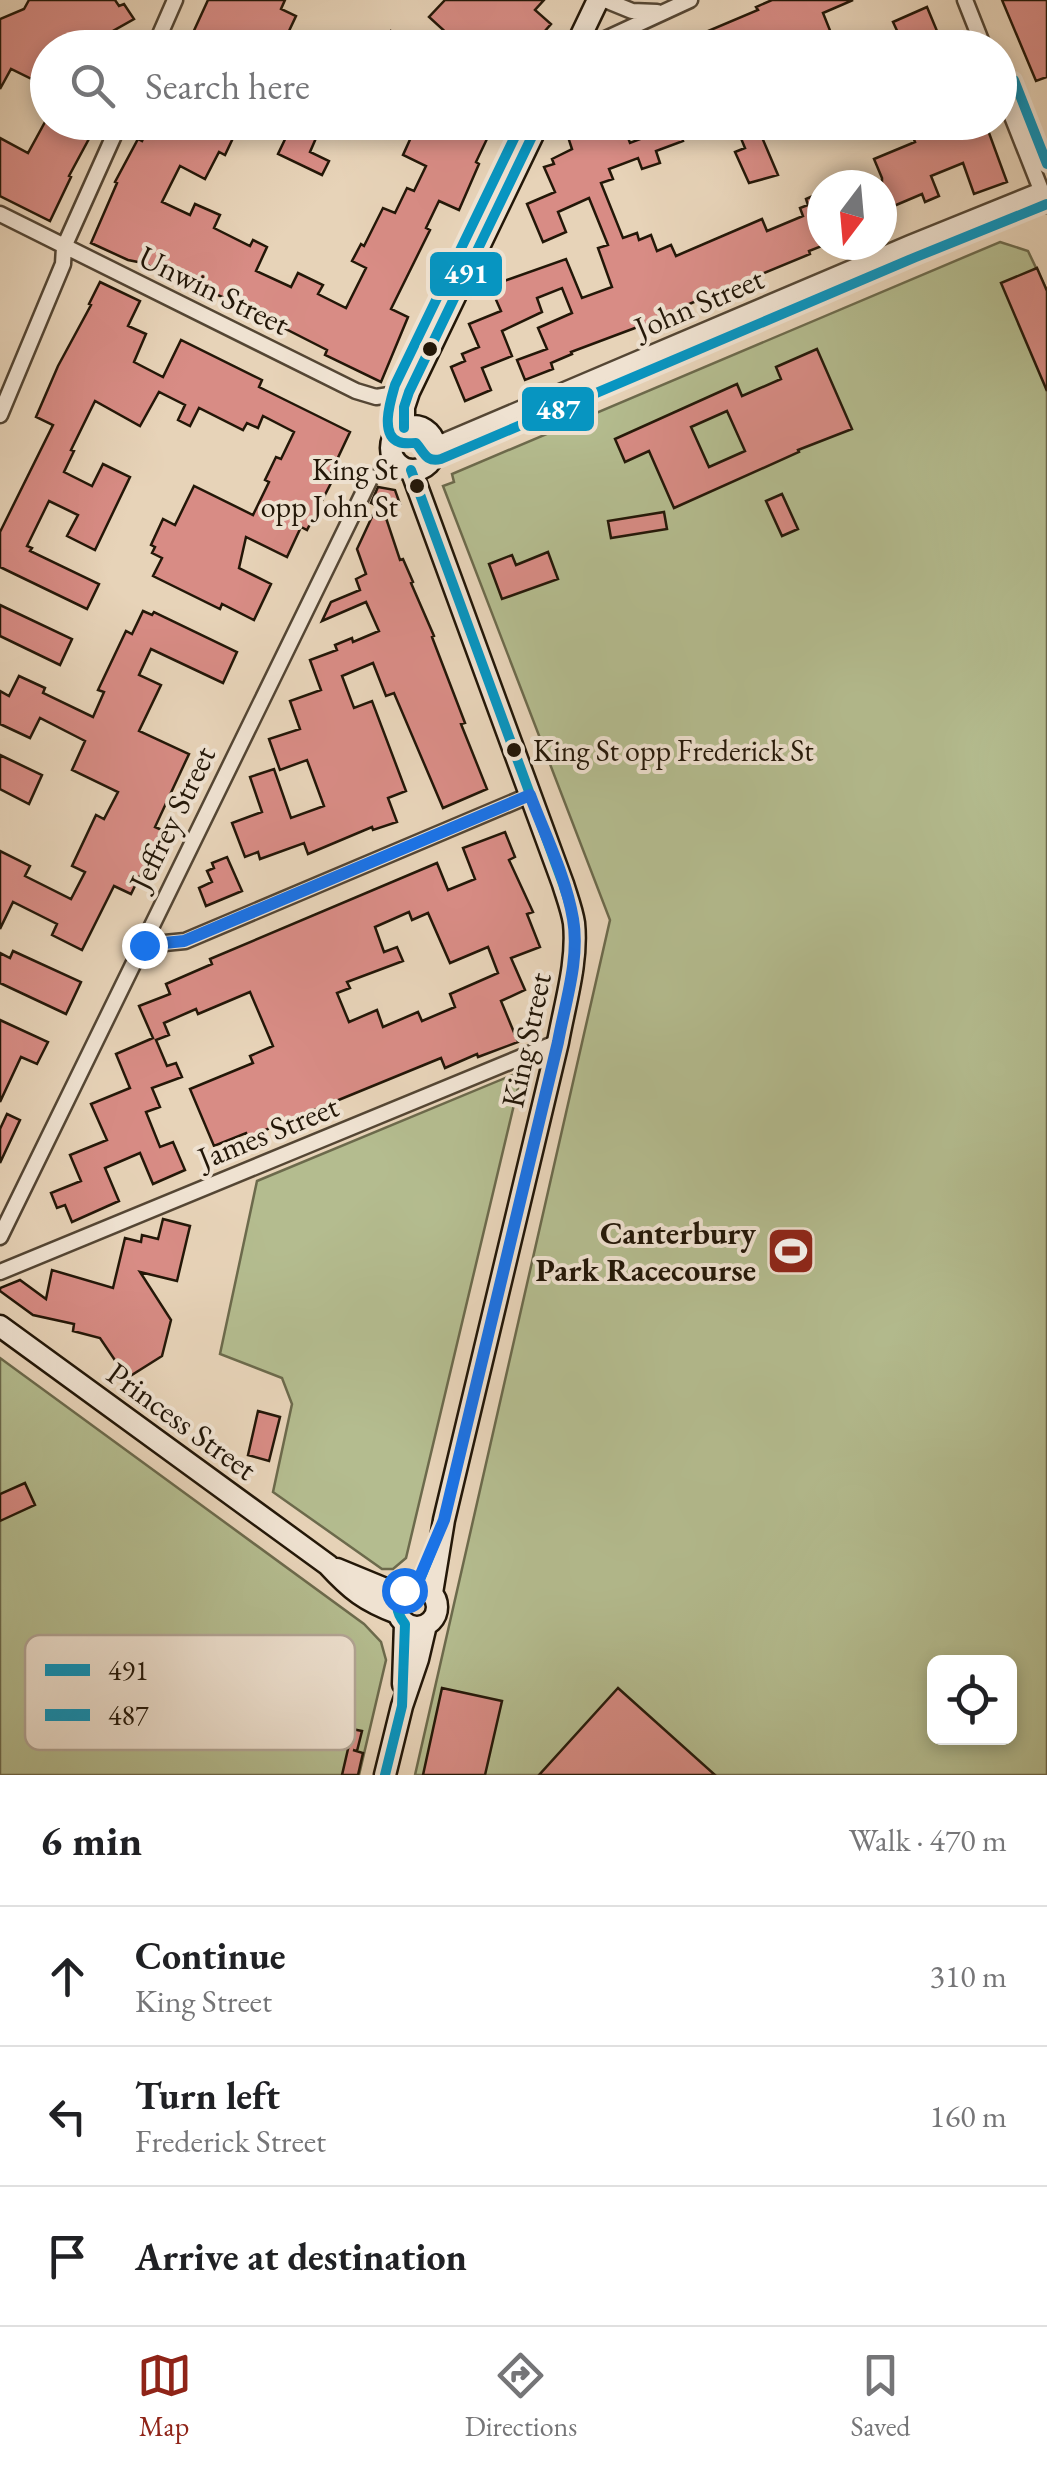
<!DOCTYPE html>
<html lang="en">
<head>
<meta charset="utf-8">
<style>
  body { margin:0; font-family:"EB Garamond",serif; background:#f6f6f6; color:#202124 }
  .controls { position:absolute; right:30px; bottom:30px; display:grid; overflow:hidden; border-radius:15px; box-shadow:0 5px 15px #0003 }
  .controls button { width:90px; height:90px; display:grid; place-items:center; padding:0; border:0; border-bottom:2px solid #e0e0e0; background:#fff; color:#202124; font:50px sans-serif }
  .compass { position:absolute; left:807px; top:170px; width:90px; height:90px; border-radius:50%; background:#fff; box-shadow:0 5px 15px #0003; rotate:196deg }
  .stop { position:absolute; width:30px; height:30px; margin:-22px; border:8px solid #1a73e8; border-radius:50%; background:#fff }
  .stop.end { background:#1a73e8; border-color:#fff; box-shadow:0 2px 10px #0008 }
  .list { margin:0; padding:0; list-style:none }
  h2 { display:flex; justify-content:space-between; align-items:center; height:130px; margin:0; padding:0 40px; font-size:42px }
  h2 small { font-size:32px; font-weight:400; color:#757577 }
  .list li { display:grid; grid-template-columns:65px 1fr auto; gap:30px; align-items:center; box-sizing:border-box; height:140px; padding:0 40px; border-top:2px solid #e0e0e0 }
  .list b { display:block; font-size:38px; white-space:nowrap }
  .list p { margin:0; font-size:32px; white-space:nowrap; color:#757577 }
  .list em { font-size:32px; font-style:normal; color:#757577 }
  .icon { flex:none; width:55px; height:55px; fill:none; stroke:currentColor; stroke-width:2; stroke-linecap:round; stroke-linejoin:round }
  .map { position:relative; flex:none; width:1047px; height:1775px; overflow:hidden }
  .search { position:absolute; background:#fff; box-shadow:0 5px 15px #0003; left:30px; right:30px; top:30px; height:110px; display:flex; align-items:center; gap:25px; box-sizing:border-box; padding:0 35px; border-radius:55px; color:#757577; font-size:38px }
  .sheet { height:550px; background:#fff }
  nav { display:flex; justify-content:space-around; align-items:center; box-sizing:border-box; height:140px; border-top:2px solid #e0e0e0; background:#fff; font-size:28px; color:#757577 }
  nav a { display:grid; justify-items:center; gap:5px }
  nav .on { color:#8f2418 }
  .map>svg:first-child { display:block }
</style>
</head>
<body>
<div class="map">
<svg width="1047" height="1775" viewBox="0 0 1047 1775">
  <rect width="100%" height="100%" fill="#e7d3b8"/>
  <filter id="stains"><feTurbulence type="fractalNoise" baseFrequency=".002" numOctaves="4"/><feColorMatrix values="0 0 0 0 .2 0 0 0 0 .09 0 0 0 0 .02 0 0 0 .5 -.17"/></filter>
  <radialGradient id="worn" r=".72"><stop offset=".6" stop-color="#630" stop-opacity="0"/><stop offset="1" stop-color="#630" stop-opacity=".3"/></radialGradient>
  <!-- green -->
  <path fill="#b4bc8f" stroke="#6c6a4c" stroke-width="2.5" fill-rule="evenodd" d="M1000,242L1028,251L1047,291V1775H415L610,920L443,486L454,482L452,474ZM934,1662H1010V1738H934Z
    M522,1071L406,1558L393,1569H382L273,1492L292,1404L282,1378L220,1354L257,1181Z
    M0,1358L364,1624L381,1642L386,1660L359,1775H0Z"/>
  <!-- building -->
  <path fill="#d88c85" stroke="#231708" stroke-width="2.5" fill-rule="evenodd" d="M29,0H115L119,6L124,4L134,19L97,40L103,48H48V87L11,69L0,89V19L24,9Z
    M208,0H285L281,9L296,16L281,48L255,37L249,48H186Z
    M445,0H544L535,10L551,24L530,48H518L508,39L500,48H463L429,17Z
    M772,0H853L823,13L837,48H668L758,10L756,7Z
    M1002,0H1047V77L1036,81Z
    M927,7L942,43L930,48H905L893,22Z
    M391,31L425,48H383Z
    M45,122H98L69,176L71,177L50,221L0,196V138L28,153Z
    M151,122H201L233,138L225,155L219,152L205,179L180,166L162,202L190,215L195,204L220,215L214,228L250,246L253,240L267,247L256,271L291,287L298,273L323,285L318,294L346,308L366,268L352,261L361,244L364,246L383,208L395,213L407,188L414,191L426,166L403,155L413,133L420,136L427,122H495L476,162L479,164L459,210L439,201L426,228L430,230L391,309L408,317L381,382L325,355L327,350L264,318L262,322L242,313L245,307L193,284L195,281L165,267L162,272L143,263L128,260L91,243L117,183L115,182L138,139L142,141Z
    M299,122H323L310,152L329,161L322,175L278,154L288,133L293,135Z
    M600,122H622L630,143L677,125L683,141L656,151L660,163L642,169L638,158L609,169L613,179L601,183L623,238L637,233L639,240L651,235L657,251L671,245L676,256L762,219L767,231L803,216L800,208L808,205L806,199L822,192V246L809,251L810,254L694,302L666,314L667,316L571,352L572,354L551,363L553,369L525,380L517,360L547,349L538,328L572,313L562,288L537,298L542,312L502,331L512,356L482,368L491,390L465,401L451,367L465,361L462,354L479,347L469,324L501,311L490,286L566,259L582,298L612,287L598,248L608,245L589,198L558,212L566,232L543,242L527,204L555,192L544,167L554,164L552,159L572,149L568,137Z
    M907,122H985L1007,182L974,194L963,163L931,176L939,196L925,202L922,194L882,211V178L874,159L915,142Z
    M758,128L778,175L749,183L735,152L745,148L740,136Z
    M1037,268L1047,291V391L1001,283Z
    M100,282L140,301L128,326L146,334L134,362L163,377L181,340L262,380L259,387L350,432L327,481L331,483L307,530L301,527L287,557L246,537L239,568L271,584L254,620L222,604L220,609L153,576L162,558L152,553L155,547L151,545L163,519L175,525L194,486L253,515L269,482L265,480L276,457L281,459L294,432L263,416L258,428L247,423L243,430L199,408L190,426L178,420L185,405L159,392L140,426L95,401L71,450L74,451L64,472L92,486L103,464L130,477L95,550L67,536L78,515L49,501L27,546L32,548L30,551L99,584L87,609L0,567V532L53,425L36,417L58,366L91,305L89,304Z
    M817,349L852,429L798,450L799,452L674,508L649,451L625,462L615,439L737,384L742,396L781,379L776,367ZM727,411L745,451L709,467L691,427Z
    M378,487L395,490L400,504L393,507L394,512L385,515L400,560L403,559L413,582L411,583L434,636L432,637L465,723L461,724L487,789L443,808L394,693L386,696L373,663L342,676L354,708L372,701L406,791L388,798L397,822L373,830L372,827L308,854L304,843L260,859L258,852L245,857L232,823L262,812L250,777L274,769L291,818L324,806L307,760L280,770L269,739L300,729L290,701L321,690L310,660L337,650L335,645L352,638L353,642L379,631L366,602L322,621L331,602L360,590L356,579L366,574L357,549L377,506L371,503Z
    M782,494L798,529L782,536L766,501Z
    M664,512L667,529L611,538L608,521Z
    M548,552L558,579L502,599L489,564L512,555L516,565Z
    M0,605L72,639L60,665L0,636Z
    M143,611L152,615L154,612L237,652L223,683L151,649L139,675L161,685L139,731L189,754L155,827L162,830L131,894L114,886L82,950L52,935L57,924L13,902L0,929V851L30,866L25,876L71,899L85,872L72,866L96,815L104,819L118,792L72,770L85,741L40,718L30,738L0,724V691L9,696L19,676L45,688L43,693L93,717L104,692L98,690L126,631L132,634Z
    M0,755L42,775L29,804L0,789Z
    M505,832L515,857L509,860L533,912L527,914L540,947L511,958L525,990L501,1001L518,1042L478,1057L477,1054L445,1068L441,1058L280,1124L248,1137L246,1133L214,1146L190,1089L253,1063L250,1056L273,1046L250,992L198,1014L196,1009L164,1023L169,1035L156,1040L167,1066L176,1063L182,1077L152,1088L160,1107L146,1112L160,1147L173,1142L185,1170L153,1184L140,1153L105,1168L119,1201L72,1222L65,1205L57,1208L51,1193L81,1181L70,1155L107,1140L91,1104L130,1088L116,1054L153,1038L139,1006L170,994L166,984L212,964L210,959L437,863L448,890L475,879L463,848ZM409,912L412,920L428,913L450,963L488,947L498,973L450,994L455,1007L422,1021L418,1012L383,1027L377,1010L349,1022L337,993L350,988L347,982L403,961L397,947L384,952L375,927Z
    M227,857L242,891L206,906L199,888L212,882L207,871L214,868L212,863Z
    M13,951L81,982L66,1014L0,983V953L10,958Z
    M0,1020L48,1042L37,1064L21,1057L0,1102Z
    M7,1114L20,1120L0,1163V1129Z
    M163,1219L190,1226L177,1281L140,1272L171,1320L162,1356L127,1378L100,1338L73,1331L74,1324L33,1315L0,1291V1288L20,1280L46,1299L52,1270L113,1288L125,1238L141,1242L142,1235L158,1239Z
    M258,1411L280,1417L269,1461L248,1455Z
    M25,1483L35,1505L0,1521V1494Z
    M442,1688L502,1701L485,1775H423Z
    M618,1688L715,1775H539Z
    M347,1728L362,1731L357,1751L353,1750L363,1753L358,1775H342L348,1749L343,1748Z"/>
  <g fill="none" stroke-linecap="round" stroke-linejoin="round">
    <!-- street casing -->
    <g stroke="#544634" stroke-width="19">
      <path id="street" d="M605,0L632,11L657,12
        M965,0L984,48
        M154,48L175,0
        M586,48L690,0
        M1000,86L1047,205
        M0,214L356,391L376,397L409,392
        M0,415L63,264L64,247L120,122
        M435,445L910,243L1041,190
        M144,945L185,941L530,795
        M0,1237L371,477
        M0,1272L558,1042"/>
    </g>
    <!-- secondary casing -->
    <g stroke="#231708" stroke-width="25">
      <path id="secondary" d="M575,48L598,0
        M391 448a22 22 0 1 1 44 0a22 22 0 1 1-44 0Z
        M404,428V407L409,392L539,122
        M411,470L563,884C567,897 572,910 574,923C578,962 565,1003 558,1042L444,1520L432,1593
        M0,1326L328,1565C351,1590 365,1601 397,1613
        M337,1569L400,1595
        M397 1607a20 20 0 1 1 40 0a20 20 0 1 1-40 0Z
        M403,1684L405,1624
        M385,1775L402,1706L418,1659L426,1625"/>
    </g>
    <!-- street -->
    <use href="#street" stroke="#efe2d1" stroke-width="14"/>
    <!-- secondary -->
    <use href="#secondary" stroke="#efe2d1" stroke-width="20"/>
    <!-- bus-1 casing -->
    <g stroke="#efe2d1" stroke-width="18">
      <path id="bus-1" d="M404,428V407L409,392L539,122
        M385,1775L402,1706L405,1624C395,1611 395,1604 404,1590L417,1587L444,1520L558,1042C565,1004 579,962 574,923C572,910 567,897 563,884L411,470"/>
    </g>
    <!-- bus-2 casing -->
    <g stroke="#efe2d1" stroke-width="18">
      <path id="bus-2" d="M1014,80L1047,164
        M522,122L395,385C391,399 379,435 399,442C404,444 410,443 416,443C424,452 426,463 441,459L916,257L1047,204"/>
    </g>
    <!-- bus-1 -->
    <use href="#bus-1" stroke="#0795c1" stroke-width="10"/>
    <!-- bus-2 -->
    <use href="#bus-2" stroke="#0795c1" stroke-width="10"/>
  </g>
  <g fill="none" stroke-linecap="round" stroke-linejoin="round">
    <!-- route -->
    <path stroke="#1a73e8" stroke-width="12" d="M144,945L184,941L530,795C545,835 566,877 573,919C580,959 565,1003 558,1042L444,1520L416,1586L404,1590"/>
  </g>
  <!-- icons -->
  <defs>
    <g id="stadium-square" transform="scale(2.5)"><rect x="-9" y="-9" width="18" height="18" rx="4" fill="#8f2418" stroke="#efe2d1"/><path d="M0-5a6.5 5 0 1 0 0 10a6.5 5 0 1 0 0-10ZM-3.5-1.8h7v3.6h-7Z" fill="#fff"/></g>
  </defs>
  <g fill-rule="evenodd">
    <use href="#stadium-square" x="791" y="1251"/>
  </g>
  <!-- markers -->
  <g fill="#231708" stroke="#efe2d1" stroke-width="4">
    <circle cx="430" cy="349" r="9"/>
    <circle cx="417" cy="486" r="9"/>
    <circle cx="514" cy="750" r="9"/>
  </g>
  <g text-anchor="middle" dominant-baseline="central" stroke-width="8" stroke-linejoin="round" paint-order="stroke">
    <!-- bus labels -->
    <g font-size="30" fill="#231708" stroke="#efe2d1" text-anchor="end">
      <text x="398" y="469">King St<tspan x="398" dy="37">opp John St</tspan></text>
      <text x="533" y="750" text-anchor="start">King St opp Frederick St</text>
    </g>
    <!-- street labels -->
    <g font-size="32" fill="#231708" stroke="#efe2d1">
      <text transform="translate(214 290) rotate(26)">Unwin Street</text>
      <text transform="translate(699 303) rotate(-23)">John Street</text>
      <text transform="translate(172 818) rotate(-64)">Jeffrey Street</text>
      <text transform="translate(526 1040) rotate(-78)">King Street</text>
      <text transform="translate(268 1132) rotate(-22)">James Street</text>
      <text transform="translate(182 1421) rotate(36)">Princess Street</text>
    </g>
    <!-- poi labels -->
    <g font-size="32" font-weight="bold" fill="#231708" stroke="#efe2d1" text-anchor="end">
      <text x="756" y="1233">Canterbury<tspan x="756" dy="37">Park Racecourse</tspan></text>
    </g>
  </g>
  <!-- legend -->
  <rect x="25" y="1635" width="330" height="115" rx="15" fill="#efe2d1" stroke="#b2a595" stroke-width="2.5"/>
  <rect x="45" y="1664" width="45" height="12" fill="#0795c1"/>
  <rect x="45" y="1709" width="45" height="12" fill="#0795c1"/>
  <g font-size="28" fill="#231708">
    <text x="108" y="1680">491</text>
    <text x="108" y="1725">487</text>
  </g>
  <g stroke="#efe2d1" stroke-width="4">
    <rect x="428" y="250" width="76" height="48" rx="10" fill="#0795c1"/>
    <rect x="520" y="385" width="76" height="48" rx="10" fill="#0795c1"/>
  </g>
  <g font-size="28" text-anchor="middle" font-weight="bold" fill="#fff">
    <text x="466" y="283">491</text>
    <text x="558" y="419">487</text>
  </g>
  <rect width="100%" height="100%" filter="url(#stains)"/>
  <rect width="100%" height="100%" fill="url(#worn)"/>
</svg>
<div class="controls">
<button><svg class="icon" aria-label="locate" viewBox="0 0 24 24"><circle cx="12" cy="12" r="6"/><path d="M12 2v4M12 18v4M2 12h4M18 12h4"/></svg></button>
</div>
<svg class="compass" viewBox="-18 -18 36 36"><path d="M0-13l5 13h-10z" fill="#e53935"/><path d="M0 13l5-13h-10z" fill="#757577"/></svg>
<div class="stop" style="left:404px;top:1590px"></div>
<div class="stop end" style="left:144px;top:945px"></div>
<div class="search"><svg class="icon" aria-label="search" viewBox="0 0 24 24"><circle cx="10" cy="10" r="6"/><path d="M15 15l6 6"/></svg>Search here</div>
</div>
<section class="sheet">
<h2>6 min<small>Walk · 470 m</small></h2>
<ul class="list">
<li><svg class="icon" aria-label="ahead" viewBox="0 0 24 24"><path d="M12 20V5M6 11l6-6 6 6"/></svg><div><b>Continue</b><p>King Street</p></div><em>310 m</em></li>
<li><svg class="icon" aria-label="left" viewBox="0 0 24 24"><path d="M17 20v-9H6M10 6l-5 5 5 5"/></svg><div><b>Turn left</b><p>Frederick Street</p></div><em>160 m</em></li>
<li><svg class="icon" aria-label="arrive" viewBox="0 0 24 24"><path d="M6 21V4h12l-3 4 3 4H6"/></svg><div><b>Arrive at destination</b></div></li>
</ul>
</section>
<nav>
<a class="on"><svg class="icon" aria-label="map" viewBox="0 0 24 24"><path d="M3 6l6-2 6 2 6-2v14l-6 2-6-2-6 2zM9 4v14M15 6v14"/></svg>Map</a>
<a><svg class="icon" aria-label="directions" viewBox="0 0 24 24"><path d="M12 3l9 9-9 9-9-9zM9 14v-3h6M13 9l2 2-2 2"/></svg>Directions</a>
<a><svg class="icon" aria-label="saved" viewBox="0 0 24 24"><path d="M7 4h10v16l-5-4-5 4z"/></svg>Saved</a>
</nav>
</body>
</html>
